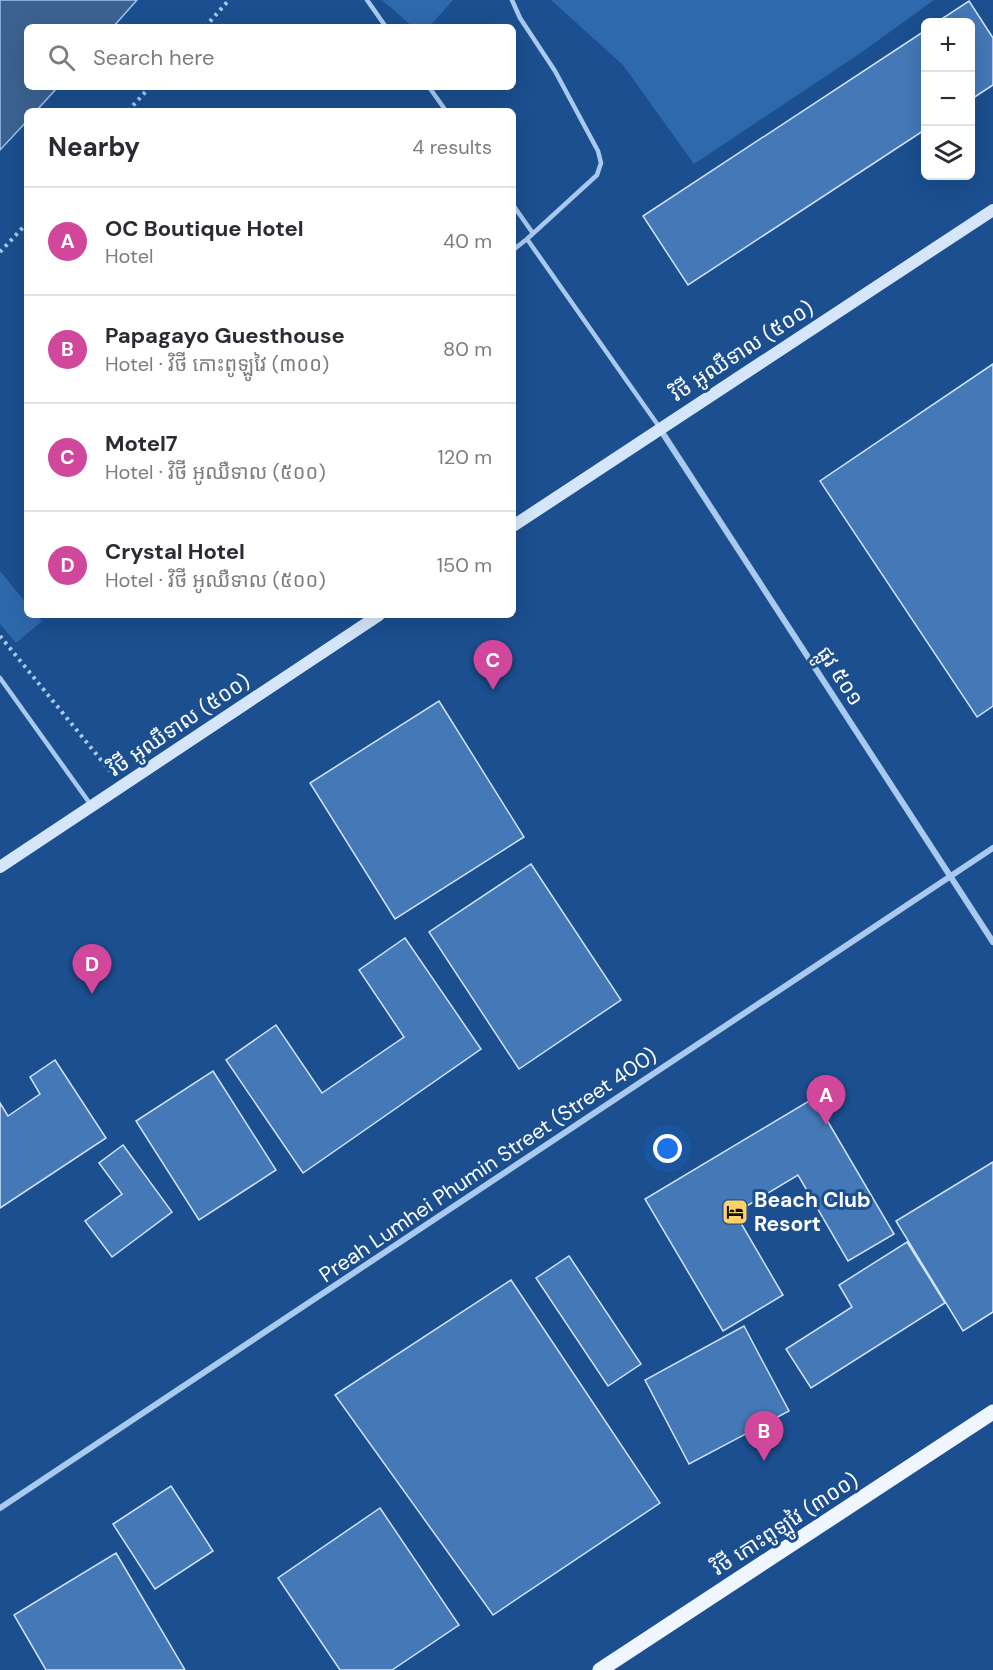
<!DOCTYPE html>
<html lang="en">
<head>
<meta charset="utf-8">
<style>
  body { margin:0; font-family:"DM Sans","Noto Sans Khmer",sans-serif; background:#f2f2f3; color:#2b2b33 }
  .controls { position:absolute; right:18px; top:18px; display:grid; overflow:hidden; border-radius:9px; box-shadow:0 6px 24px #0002 }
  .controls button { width:54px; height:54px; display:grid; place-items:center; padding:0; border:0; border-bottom:2px solid #e1e1e2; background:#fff; color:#2b2b33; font:30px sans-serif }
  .you { position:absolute; left:668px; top:1149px; width:21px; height:21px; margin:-15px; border:4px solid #fff; border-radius:50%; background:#1a73e8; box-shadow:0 0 0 9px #1a73e833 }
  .badge { display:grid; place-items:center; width:39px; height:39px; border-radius:50%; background:#8a764a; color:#fff; font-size:20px; font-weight:700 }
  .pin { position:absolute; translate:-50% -50px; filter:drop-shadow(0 2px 3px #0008) }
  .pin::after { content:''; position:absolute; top:32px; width:21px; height:18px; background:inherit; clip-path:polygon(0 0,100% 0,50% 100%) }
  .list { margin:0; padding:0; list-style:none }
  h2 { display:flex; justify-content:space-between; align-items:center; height:78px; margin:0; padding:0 24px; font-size:26px }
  h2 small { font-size:20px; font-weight:400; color:#7c7c81 }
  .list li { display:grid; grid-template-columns:39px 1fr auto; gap:18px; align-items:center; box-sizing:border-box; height:108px; padding:0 24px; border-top:2px solid #e1e1e2 }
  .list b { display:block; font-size:22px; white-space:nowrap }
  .list p { margin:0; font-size:20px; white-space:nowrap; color:#7c7c81 }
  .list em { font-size:20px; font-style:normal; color:#7c7c81 }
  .icon { flex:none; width:33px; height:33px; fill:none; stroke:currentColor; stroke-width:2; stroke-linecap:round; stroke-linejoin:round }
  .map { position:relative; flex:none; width:993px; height:1670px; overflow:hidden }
  .search { position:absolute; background:#fff; box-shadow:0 6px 24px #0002; left:24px; top:24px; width:492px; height:66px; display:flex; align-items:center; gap:15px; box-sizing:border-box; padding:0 21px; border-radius:9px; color:#7c7c81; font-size:22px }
  .panel { position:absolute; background:#fff; box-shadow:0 6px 24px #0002; left:24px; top:108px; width:492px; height:510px; border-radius:9px }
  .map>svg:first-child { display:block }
</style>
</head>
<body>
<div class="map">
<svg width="993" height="1670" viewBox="0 0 993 1670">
  <rect width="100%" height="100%" fill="#1b4f8f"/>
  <!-- green -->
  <path fill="#2e69ad" d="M382,0H453L429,27H413Z
    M551,0H934L862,52L694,164L623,65Z
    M0,571L27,604V615H36L42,621L16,643L0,624Z"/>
  <!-- water -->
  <path fill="#3c6290" stroke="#9cc4f0" stroke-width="1.5" d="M0,0H137L113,27H27V87H58L36,111H27V121L0,150Z"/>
  <!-- building -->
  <path fill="#4478b7" stroke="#cfe3fa" stroke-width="1.5" d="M969,1L993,38V85L970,100V22H937Z
    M926,30V129L688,285L643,216Z
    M993,364V706L977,717L820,481Z
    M439,701L524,837L395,919L310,783Z
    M531,864L621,1000L519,1069L429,932Z
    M405,938L481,1049L303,1173L226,1060L276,1025L322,1093L404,1037L359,970Z
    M55,1060L106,1138L0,1208V1103L8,1116L40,1094L30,1077Z
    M213,1071L276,1170L199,1220L136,1121Z
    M814,1098L894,1234L848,1261L798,1175L735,1213L783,1295L723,1331L645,1199Z
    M123,1145L172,1212L112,1257L85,1221L122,1194L99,1163Z
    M993,1162V1312L963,1331L896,1221Z
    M907,1242L945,1303L811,1388L786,1349L852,1307L839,1285Z
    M569,1256L641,1364L608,1386L536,1278Z
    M511,1280L660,1503L493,1615L335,1395Z
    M744,1326L789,1411L689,1464L645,1380Z
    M171,1486L213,1551L155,1589L113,1524Z
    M380,1508L459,1625L392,1670H340L278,1578Z
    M116,1553L185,1670H46L14,1615Z"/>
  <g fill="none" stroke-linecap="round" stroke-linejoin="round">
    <!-- path -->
    <path stroke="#a9c9ee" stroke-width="4" stroke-dasharray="3 4.5" stroke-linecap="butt" d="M205,27L229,0
      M128,111L150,87
      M0,252L27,223
      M0,636L110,771"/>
    <!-- lane -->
    <path stroke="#a9c9ee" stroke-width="4.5" d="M367,0L386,27
      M512,0L520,18L555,71L598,151L601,163L597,175L527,239L660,428
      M429,87L446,111
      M513,205L532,232
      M513,250L527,239
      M0,678L91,805"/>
    <!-- street -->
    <path stroke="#a9c9ee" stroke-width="6" d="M660,429L993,942
      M0,1508L993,848"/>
    <!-- secondary -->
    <path stroke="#d6e6fa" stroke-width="12" d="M513,526L993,210
      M0,867L379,615"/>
    <!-- primary -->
    <path stroke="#f0f6ff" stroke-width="15" d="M600,1670L993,1412"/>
  </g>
  <!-- icons -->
  <defs>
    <g id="hotel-square" transform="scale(1.35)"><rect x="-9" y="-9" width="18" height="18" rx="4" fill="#ffd166" stroke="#1b4f8f"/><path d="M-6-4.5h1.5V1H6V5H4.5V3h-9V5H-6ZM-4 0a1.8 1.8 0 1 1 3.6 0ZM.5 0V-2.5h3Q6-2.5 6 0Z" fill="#111"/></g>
  </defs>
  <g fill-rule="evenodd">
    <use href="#hotel-square" x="735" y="1212"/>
  </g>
  <g text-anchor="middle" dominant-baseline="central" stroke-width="6" stroke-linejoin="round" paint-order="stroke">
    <!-- street labels -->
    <g font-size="21" fill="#fff" stroke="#1b4f8f">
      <text transform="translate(742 351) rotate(-33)">វិថី អូឈឺទាល (៥០០)</text>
      <text transform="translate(840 676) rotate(57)">ផ្លូវ ៥០១</text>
      <text transform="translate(179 725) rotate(-34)">វិថី អូឈឺទាល (៥០០)</text>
      <text transform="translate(488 1165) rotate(-34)">Preah Lumhei Phumin Street (Street 400)</text>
      <text transform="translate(785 1524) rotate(-33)">វិថី កោះពូឡូវៃ (៣០០)</text>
    </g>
    <!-- poi labels -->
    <g font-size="21" font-weight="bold" fill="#fff" stroke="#1b4f8f" text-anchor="start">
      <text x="754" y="1200">Beach Club<tspan x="754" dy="24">Resort</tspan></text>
    </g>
  </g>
</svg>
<div class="controls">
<button>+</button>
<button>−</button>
<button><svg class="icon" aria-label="layers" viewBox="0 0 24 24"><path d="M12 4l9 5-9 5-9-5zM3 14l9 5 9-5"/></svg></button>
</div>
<div class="you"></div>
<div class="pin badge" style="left:826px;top:1125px;background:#d1479c">A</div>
<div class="pin badge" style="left:764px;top:1461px;background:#d1479c">B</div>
<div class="pin badge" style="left:493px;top:690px;background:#d1479c">C</div>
<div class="pin badge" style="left:92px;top:994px;background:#d1479c">D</div>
<div class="search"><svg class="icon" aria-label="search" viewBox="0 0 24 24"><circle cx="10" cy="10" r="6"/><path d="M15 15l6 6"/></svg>Search here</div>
<section class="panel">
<h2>Nearby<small>4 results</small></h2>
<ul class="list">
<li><span class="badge" style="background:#d1479c">A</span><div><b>OC Boutique Hotel</b><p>Hotel</p></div><em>40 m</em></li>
<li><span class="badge" style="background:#d1479c">B</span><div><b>Papagayo Guesthouse</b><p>Hotel · វិថី កោះពូឡូវៃ (៣០០)</p></div><em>80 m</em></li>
<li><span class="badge" style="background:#d1479c">C</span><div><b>Motel7</b><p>Hotel · វិថី អូឈឺទាល (៥០០)</p></div><em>120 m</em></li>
<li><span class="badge" style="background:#d1479c">D</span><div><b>Crystal Hotel</b><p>Hotel · វិថី អូឈឺទាល (៥០០)</p></div><em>150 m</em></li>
</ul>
</section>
</div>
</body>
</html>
